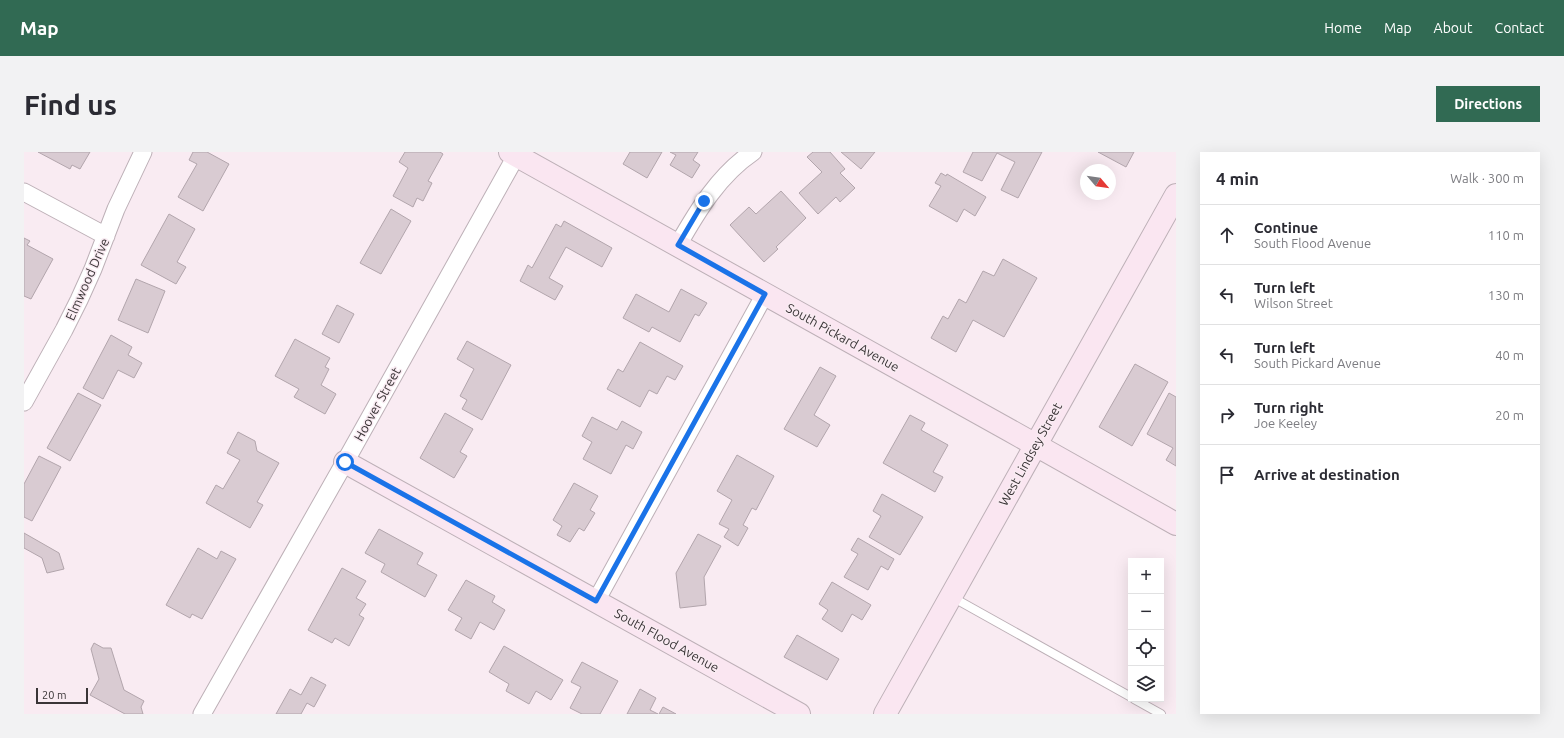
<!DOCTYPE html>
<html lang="en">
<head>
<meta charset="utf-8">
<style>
  body { margin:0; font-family:Ubuntu,sans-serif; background:#f2f2f3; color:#2b2b33 }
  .controls { position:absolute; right:12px; bottom:12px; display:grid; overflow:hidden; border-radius:0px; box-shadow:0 4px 16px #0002 }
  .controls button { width:36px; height:36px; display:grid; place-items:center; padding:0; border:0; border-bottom:1px solid #e1e1e2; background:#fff; color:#2b2b33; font:20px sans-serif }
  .compass { position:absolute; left:1056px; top:12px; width:36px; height:36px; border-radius:50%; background:#fff; box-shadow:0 4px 16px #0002; rotate:119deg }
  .scale { position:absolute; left:12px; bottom:10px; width:52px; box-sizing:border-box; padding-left:4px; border:2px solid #3a3537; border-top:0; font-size:11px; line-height:14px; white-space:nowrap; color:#3a3537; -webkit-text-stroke:3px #f9ebf2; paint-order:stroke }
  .stop { position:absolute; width:12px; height:12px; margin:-9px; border:3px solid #1a73e8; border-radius:50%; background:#fff }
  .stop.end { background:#1a73e8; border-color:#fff; box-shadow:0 1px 4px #0008 }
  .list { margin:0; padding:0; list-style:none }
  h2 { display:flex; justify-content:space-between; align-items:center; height:52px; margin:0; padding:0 16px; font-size:17px }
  h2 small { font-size:13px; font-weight:400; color:#7c7c81 }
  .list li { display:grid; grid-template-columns:26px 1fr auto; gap:12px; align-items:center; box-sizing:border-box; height:60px; padding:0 16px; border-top:1px solid #e1e1e2 }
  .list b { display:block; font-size:15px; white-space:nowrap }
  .list p { margin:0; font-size:13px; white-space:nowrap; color:#7c7c81 }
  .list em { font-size:13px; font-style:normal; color:#7c7c81 }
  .icon { flex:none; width:22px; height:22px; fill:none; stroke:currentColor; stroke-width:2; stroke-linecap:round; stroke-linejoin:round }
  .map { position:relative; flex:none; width:1152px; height:562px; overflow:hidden; border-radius:0px }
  header { display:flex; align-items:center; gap:24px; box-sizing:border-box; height:56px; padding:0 20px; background:#316a53; color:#fff }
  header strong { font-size:19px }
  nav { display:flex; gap:22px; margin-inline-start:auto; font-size:14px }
  .intro { display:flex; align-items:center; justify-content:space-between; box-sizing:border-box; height:96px; padding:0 24px }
  h1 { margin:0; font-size:28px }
  .button { padding:10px 18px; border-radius:0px; background:#316a53; color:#fff; font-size:14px; font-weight:700 }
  main { display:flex; gap:24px; padding:0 24px }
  aside { flex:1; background:#fff; border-radius:0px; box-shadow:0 4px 16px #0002 }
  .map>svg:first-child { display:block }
</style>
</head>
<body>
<header>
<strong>Map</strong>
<nav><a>Home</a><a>Map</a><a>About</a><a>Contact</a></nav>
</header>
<div class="intro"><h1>Find us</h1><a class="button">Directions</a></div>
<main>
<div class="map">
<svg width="1152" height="562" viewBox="0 0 1152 562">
  <rect width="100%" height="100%" fill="#f9ebf2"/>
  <!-- building -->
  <path fill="#d9cbd2" stroke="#b2a5ac" d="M14,0H66L56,17L48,13L46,17Z
    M169,0H183L205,12L179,59L154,45L173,12L165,8Z
    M381,0H416L419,2L404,29L408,31L399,49L393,46L389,55L369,44L384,16L375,10Z
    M606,0H638L623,26L599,12Z
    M646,0H674L669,8L676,13L668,26L646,13L652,3Z
    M789,0H806L821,17L816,21L831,36L816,50L812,45L794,62L775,41L798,20L783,5Z
    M817,0H851L837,17Z
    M949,0H1018L994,46L977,38L991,10L973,1L958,29L939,20Z
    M1074,0H1110L1102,15Z
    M917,21L922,24L923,22L962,45L951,64L940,57L933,70L905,54L917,34L911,31Z
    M757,39L782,66L752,95L754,97L740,110L706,73L725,55L732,62Z
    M367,57L387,69L357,122L336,111Z
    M145,62L171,77L153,110L162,115L152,132L117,113Z
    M540,69L588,96L578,115L542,95L525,126L539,134L531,148L496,129L504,113L508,116L532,72L537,75Z
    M0,86L6,89L3,93L29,107L7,147L0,144Z
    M979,107L1013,126L980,185L949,168L932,200L907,186L919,164L924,167L935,147L942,151L959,119L970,124Z
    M112,127L141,139L124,181L94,168Z
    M657,137L683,151L675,164L671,162L656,190L628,175L625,180L599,166L612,142L645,160Z
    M313,153L330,162L315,191L298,182Z
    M87,183L108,195L104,203L118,211L110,226L94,218L79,247L59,236Z
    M271,187L306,206L301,215L305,217L297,233L312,242L301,262L270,245L275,237L251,224Z
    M443,189L487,213L458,268L438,257L443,248L436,244L450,217L433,207Z
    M616,190L659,214L651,228L643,224L633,242L625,238L616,255L583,237L594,217L599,220Z
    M1111,212L1144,230L1108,294L1075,275Z
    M796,215L812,224L790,263L806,273L793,295L760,277Z
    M54,241L77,253L46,309L23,296Z
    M1145,241L1152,245V314L1142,308L1149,296L1123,282Z
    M421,261L449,277L436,300L443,304L430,326L396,306Z
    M886,263L901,271L897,278L924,293L909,320L919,325L911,340L859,311Z
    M568,265L593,278L598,269L618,280L609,297L602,293L587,322L559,307L568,290L558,284Z
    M214,280L231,289L233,299L255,311L233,350L239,353L226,376L182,351L192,333L199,337L216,308L203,301Z
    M713,303L750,324L732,358L728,356L719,373L724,376L714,394L700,385L705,377L695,372L708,348L693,339Z
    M15,304L37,315L8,369L0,365V332Z
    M550,331L574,344L566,358L571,361L560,379L555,376L546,390L533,383L538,374L529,368Z
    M858,342L899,365L876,403L845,385L857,364L849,359Z
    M355,377L399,401L393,412L413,423L401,445L357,420L361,412L341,401Z
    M0,381L35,401L40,417L23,421L18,406L0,396Z
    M674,382L697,394L680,425L682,453L656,456L652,421Z
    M834,386L870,407L864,418L857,414L844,438L820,425L834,402L827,398Z
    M174,396L193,407L197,399L212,407L178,467L168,462L166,466L142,453Z
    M318,416L342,429L332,446L342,452L335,463L340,466L325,494L311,486L308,491L284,478Z
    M442,428L471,444L468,450L481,458L470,478L456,470L447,487L431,478L438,466L424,458Z
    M808,430L847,453L838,468L828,462L818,480L798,467L804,458L795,452Z
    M773,483L815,507L803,528L760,505Z
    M70,491L79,496H87L100,538L120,549L117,555L119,562H101L66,543L75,527L67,497Z
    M480,494L539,528L527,548L512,539L505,552L482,539L485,532L465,520Z
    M558,510L594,529L576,562H558L546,556L557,535L547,530Z
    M287,525L302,533L290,555L283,551L277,562H252L266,537L277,543Z
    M616,537L632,546L626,558L634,562H603Z
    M639,555L652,562H635Z"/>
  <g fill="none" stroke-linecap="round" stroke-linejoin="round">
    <!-- lane casing -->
    <g stroke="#bdb0b7" stroke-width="10">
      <path id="lane" d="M928,445L1107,545
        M1110,547L1137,562"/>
    </g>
    <!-- street casing -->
    <g stroke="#bdb0b7" stroke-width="19">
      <path id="street" d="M0,40L82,84
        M654,93C674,58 695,23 729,0
        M0,250L40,178L55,148L69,117L92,57L119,0
        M572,449L741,142
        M178,562L321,310L492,4"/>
    </g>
    <!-- secondary casing -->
    <g stroke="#bdb0b7" stroke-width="24">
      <path id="secondary" d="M486,0L985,278L1152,372
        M321,310L775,562
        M861,562L1152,43"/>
    </g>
    <!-- lane -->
    <use href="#lane" stroke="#fff" stroke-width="8"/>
    <!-- street -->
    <use href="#street" stroke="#fff" stroke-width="17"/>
    <!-- secondary -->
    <use href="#secondary" stroke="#fae6f1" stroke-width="22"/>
  </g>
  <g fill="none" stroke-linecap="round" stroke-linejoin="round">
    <!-- route -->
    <path stroke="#1a73e8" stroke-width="5" d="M321,310L572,449L741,142L654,93L680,49"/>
  </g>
  <g text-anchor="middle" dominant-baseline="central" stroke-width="3" stroke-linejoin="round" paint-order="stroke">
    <!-- street labels -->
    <g font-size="13" fill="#3a3537" stroke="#f9ebf2">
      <text transform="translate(63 127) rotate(-66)">Elmwood Drive</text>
      <text transform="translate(819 185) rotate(29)">South Pickard Avenue</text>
      <text transform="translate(353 252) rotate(-61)">Hoover Street</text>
      <text transform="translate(1006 302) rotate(-61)">West Lindsey Street</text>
      <text transform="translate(643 488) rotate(29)">South Flood Avenue</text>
    </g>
  </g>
</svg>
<div class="controls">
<button>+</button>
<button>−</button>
<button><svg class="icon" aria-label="locate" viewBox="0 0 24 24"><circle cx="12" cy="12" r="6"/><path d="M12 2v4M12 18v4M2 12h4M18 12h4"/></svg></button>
<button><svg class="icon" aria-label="layers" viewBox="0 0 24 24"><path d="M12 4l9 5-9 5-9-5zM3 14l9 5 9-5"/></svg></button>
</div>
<svg class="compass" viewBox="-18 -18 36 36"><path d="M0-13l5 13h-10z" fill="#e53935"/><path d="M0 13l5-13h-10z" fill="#7c7c81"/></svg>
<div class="scale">20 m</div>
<div class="stop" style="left:321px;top:310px"></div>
<div class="stop end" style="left:680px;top:49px"></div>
</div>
<aside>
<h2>4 min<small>Walk · 300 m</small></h2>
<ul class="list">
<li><svg class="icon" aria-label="ahead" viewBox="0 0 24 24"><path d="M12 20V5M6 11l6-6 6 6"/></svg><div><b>Continue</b><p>South Flood Avenue</p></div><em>110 m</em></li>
<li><svg class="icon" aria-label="left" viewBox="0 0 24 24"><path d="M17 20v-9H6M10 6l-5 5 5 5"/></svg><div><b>Turn left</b><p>Wilson Street</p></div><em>130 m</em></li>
<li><svg class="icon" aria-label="left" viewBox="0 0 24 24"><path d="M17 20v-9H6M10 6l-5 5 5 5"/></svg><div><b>Turn left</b><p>South Pickard Avenue</p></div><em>40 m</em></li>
<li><svg class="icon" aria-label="right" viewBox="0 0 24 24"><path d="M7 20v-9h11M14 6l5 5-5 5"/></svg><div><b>Turn right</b><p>Joe Keeley</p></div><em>20 m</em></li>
<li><svg class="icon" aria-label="arrive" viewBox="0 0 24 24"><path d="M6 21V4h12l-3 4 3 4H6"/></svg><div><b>Arrive at destination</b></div></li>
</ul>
</aside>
</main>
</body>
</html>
